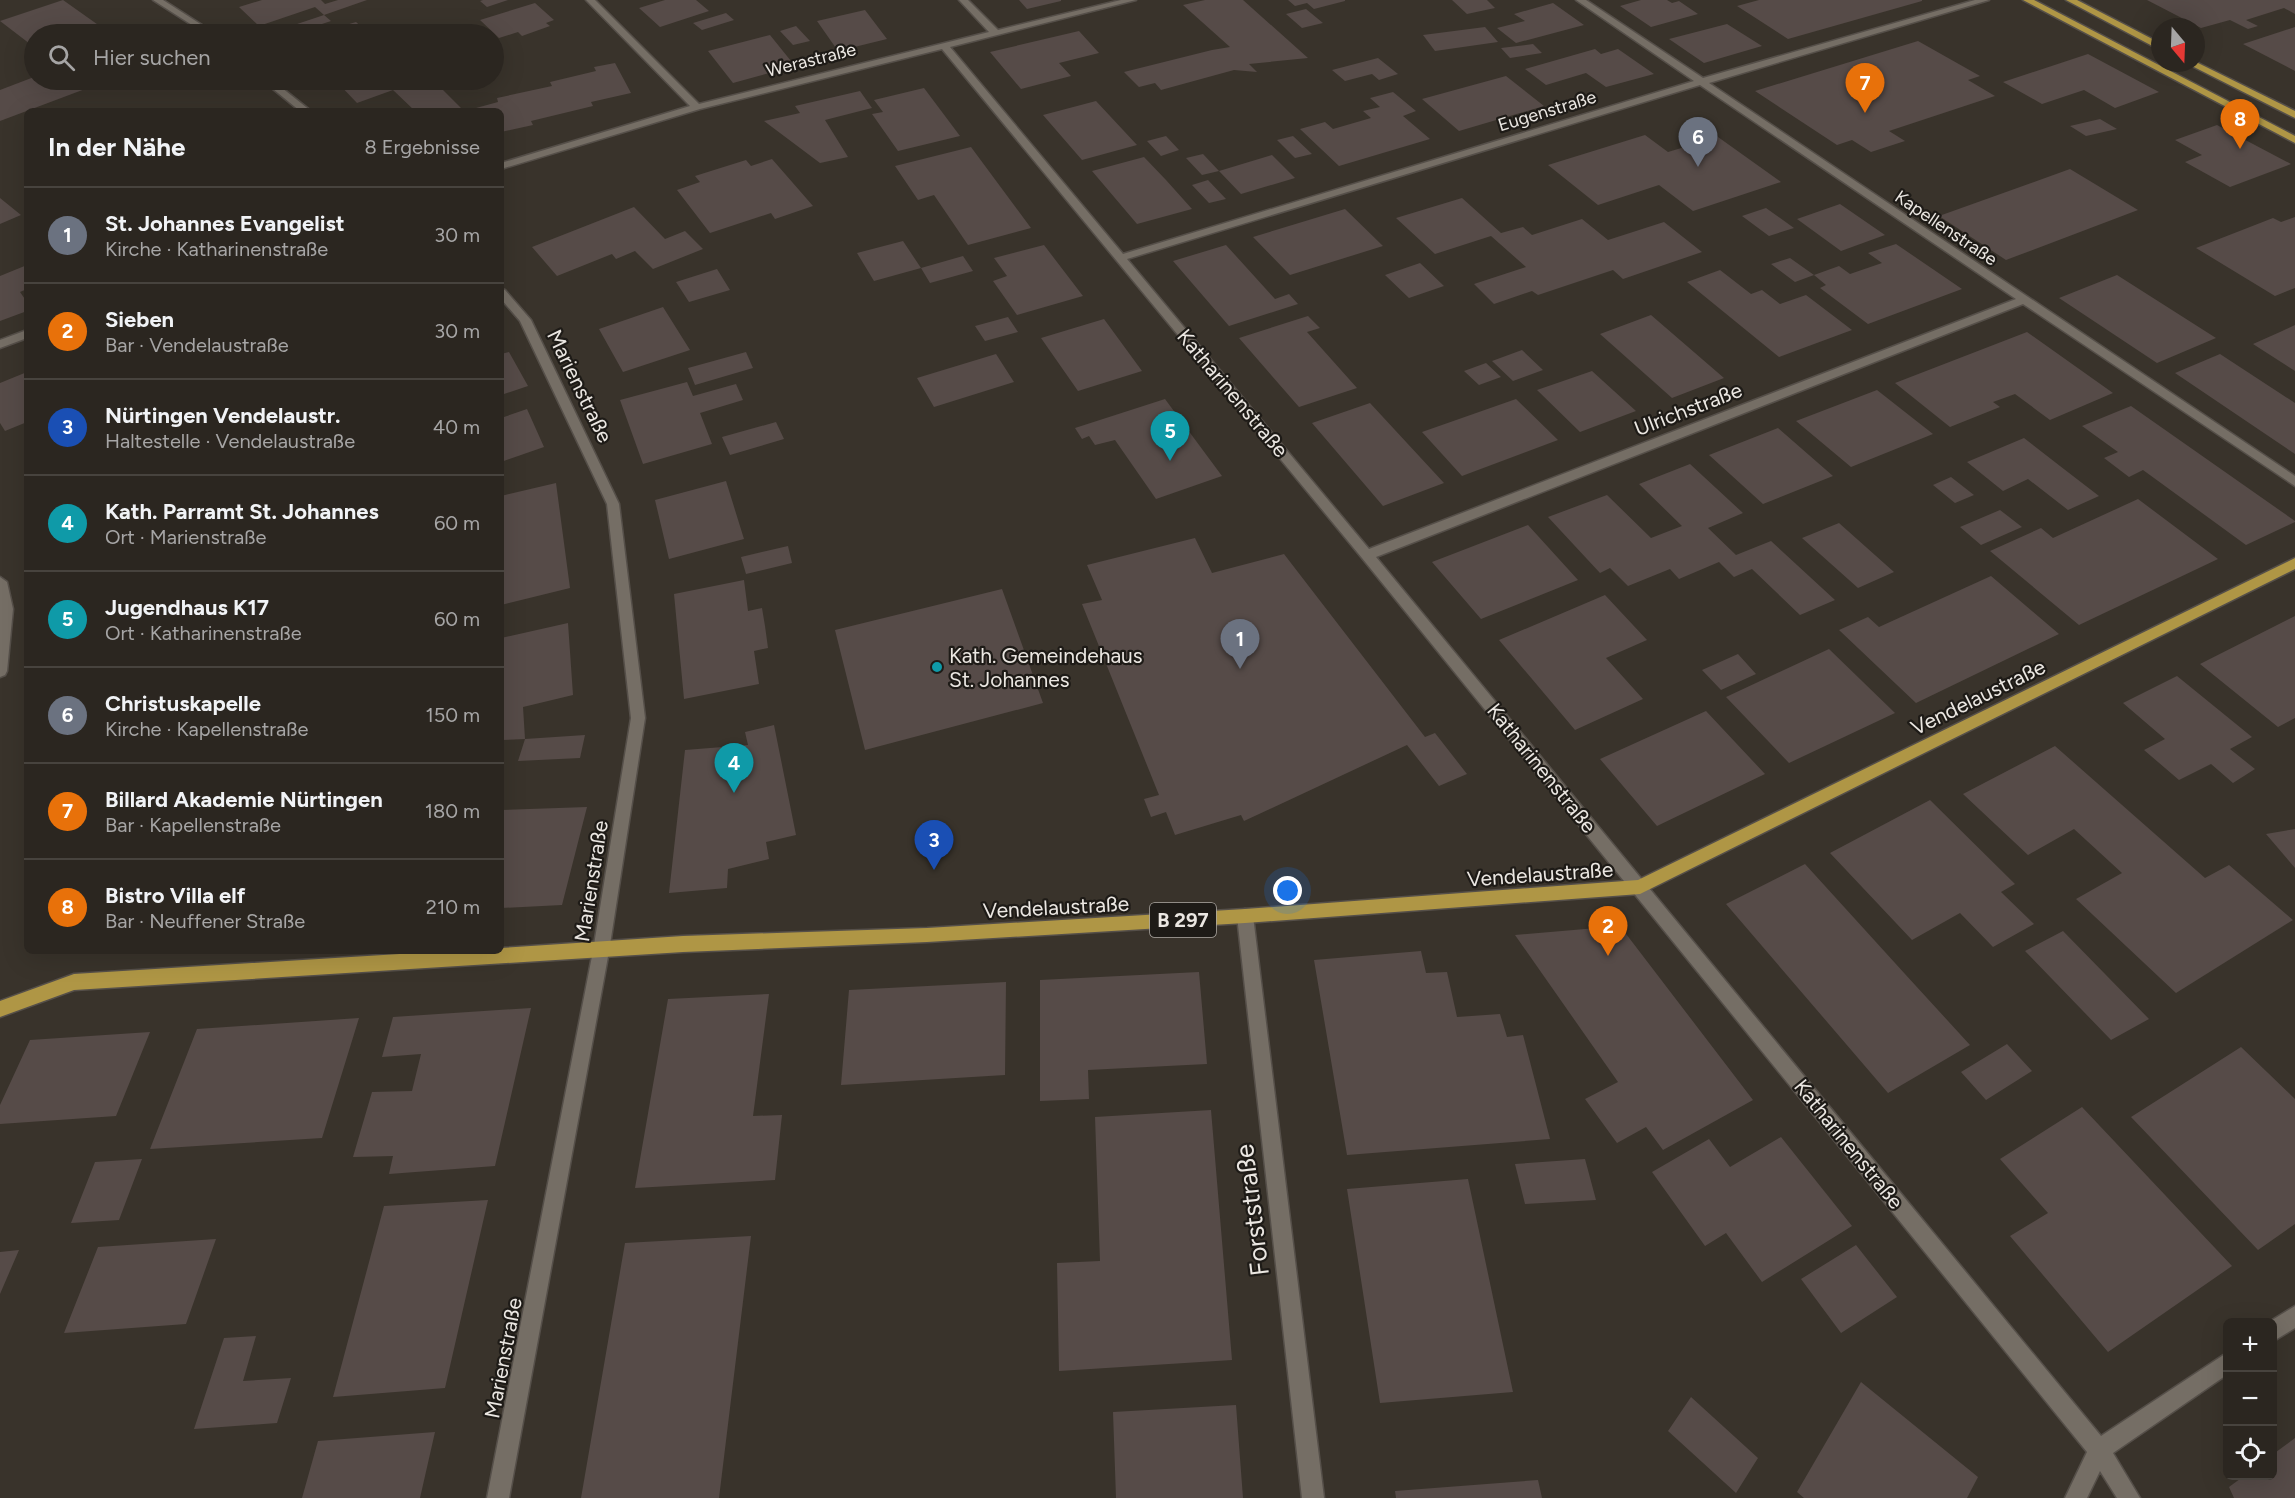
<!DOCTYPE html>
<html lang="de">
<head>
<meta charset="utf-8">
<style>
  body { margin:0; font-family:Figtree,sans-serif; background:#37322d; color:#f1f3f6 }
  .controls { position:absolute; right:18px; bottom:18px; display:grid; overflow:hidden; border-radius:9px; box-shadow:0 6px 24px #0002 }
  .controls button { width:54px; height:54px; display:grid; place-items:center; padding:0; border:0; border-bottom:2px solid #47433e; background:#2b2620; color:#f1f3f6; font:30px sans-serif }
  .compass { position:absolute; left:2151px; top:18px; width:54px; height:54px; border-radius:50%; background:#2b2620; box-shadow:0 6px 24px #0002; rotate:161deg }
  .you { position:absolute; left:1288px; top:891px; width:21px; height:21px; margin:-15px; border:4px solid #fff; border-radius:50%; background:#1a73e8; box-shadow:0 0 0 9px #1a73e833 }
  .badge { display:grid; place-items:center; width:39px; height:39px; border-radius:50%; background:#29c8ff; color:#fff; font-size:20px; font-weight:700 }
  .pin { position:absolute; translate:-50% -50px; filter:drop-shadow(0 2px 3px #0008) }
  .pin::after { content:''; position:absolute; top:32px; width:21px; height:18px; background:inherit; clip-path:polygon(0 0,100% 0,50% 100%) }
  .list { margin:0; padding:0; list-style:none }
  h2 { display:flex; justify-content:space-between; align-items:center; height:78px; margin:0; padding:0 24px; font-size:26px }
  h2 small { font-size:20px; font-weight:400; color:#a6a5a5 }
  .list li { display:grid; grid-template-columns:39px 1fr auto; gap:18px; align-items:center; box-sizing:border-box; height:96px; padding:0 24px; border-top:2px solid #47433e }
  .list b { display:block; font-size:22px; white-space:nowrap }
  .list p { margin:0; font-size:20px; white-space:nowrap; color:#a6a5a5 }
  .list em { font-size:20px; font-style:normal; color:#a6a5a5 }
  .icon { flex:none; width:33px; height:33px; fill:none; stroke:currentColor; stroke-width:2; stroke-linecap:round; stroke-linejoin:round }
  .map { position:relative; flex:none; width:2295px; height:1498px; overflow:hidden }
  .search { position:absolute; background:#2b2620; box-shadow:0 6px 24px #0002; left:24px; top:24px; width:480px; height:66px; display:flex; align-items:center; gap:15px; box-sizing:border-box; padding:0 21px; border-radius:33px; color:#a6a5a5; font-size:22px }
  .panel { position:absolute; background:#2b2620; box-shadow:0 6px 24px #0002; left:24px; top:108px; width:480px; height:846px; border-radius:9px }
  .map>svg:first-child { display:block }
</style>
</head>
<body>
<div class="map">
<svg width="2295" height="1498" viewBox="0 0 2295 1498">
  <rect width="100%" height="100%" fill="#39332b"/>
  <!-- building -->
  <path fill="#564b48" d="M63,0L111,34H34V47L0,21Z
    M262,0H321L325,4L338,0H367L324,15L315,7L259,26L239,7Z
    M483,0H508L487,7L480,1Z
    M665,0H696L709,11L660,27L639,8Z
    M1019,0H1061V1L1027,9Z
    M1205,0H1243L1308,58L1249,64L1257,72L1234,70L1161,90L1155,83L1139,87L1124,72L1212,50L1230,47L1183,5Z
    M1288,0H1345V1L1314,9L1307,3L1295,6Z
    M1452,0H1487L1495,8L1467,14Z
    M1641,0H1667L1672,3L1679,1L1698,14L1651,27L1620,6Z
    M1759,0H1922V1L1788,39L1737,6Z
    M2147,0H2295V14L2284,8L2246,20L2258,26L2248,29L2230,20L2201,28Z
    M535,3L554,20L546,23L550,26L522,36L518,32L499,38L480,20Z
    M1553,3L1584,25L1516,43L1497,28L1525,21L1514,14Z
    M1306,9L1323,23L1302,28L1286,14Z
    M865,10L887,39L838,51L817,21Z
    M726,13L734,20L702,30L693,23Z
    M324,15L331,21L298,32L291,26Z
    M356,22L369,34H316Z
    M1727,24L1762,46L1704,63L1669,39Z
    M796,26L810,41L793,45L780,31Z
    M1485,27L1498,42L1435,51L1423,35Z
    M2295,27V71L2243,44Z
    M1079,31L1099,53L1059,63L1071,76L1021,89L990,52Z
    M770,35L795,66L733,83L708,51Z
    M1918,41L1980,76L1968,80L1995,96L1889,131L1905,141L1871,152L1852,140L1837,145L1755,91Z
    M1533,44L1542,53L1510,58L1501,48Z
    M1595,49L1601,54L1618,49L1654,74L1606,87L1586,73L1546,85L1525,69Z
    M2088,54L2159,92L2115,108L2084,90L2042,104L2003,82Z
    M1378,58L1398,74L1379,80L1372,74L1345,81L1332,70Z
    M615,63L631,93L591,102L593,106L531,121L533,125L501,132V111H465L498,102L497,98L552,86L550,82L596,71L594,67Z
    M1506,76L1544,106L1459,131L1422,99Z
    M34,77V80H109L0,121V90Z
    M335,80H433L464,111H415L393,90L357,103Z
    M924,88L960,136L898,151L872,114L883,112L874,100Z
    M860,91L872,108L825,120L848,157L820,163L764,121L800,113L795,106Z
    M1393,92L1416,111L1403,116L1430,139L1339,166L1300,129L1325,122L1333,129L1371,118L1363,111L1380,107L1370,98Z
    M1096,101L1137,145L1082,160L1043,115Z
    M2100,119L2117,129L2086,136L2070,126Z
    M2217,125L2291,164L2230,187L2185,162L2202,155L2175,140Z
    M1645,135L1668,152L1718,137L1781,182L1693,211L1659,185L1598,205L1548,165Z
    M1166,136L1179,150L1161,156L1147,141Z
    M1293,136L1312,154L1295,158L1277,140Z
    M971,147L1031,228L968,245L934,195L918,200L895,166Z
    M1203,154L1219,171L1272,155L1295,178L1241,194L1219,171L1202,175L1186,158Z
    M1144,157L1166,180L1192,209L1137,224L1092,171Z
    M772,159L813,206L775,219L771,213L710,233L677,190L700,182L695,176L746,160L751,166Z
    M2070,169L2138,210L2006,260L1939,216Z
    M1208,180L1226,199L1209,203L1192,185Z
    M0,198L21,215L0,224Z
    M1462,198L1501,233L1523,227L1532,235L1582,219L1608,240L1664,222L1702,252L1623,279L1613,270L1538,295L1532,291L1494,304L1474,284L1526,267L1491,236L1435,254L1396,218Z
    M1840,204L1885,235L1841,251L1797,219Z
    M634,207L665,239L685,231L703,249L653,269L635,251L616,259L612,254L557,276L532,247Z
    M1766,208L1794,228L1769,236L1742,216Z
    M1345,209L1383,246L1290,275L1253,237Z
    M2295,217V288L2275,296L2196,248L2273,218L2281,222Z
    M903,241L921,268L874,281L857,253Z
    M1896,244L1962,289L1868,324L1820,288L1826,285L1814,275L1839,266L1850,274L1882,263L1868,253Z
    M1044,245L1083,296L1017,315L993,281L1007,276L994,258Z
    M1226,245L1275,299L1289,294L1298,304L1229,326L1173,261Z
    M963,256L973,271L930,283L921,268Z
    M1790,258L1814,275L1795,282L1771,264Z
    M1420,263L1444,286L1409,298L1385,275Z
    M27,265V289L20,292L27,302V311L0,321V276Z
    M717,269L730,290L689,302L676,282Z
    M1720,270L1751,294L1762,290L1780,304L1806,295L1852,330L1779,357L1687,282Z
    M2117,275L2216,338L2157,363L2059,298Z
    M663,307L690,350L623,372L599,329Z
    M1651,315L1724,378L1672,398L1600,334Z
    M1308,316L1320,328L1307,332L1357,388L1299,407L1239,338Z
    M1008,317L1018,332L985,341L975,326Z
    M1104,319L1142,371L1078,391L1041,338Z
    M2295,325V371L2253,344L2280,332Z
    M2027,332L2113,393L2050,420L2015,394L1993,402L2000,407L1950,427L1895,383Z
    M1522,350L1543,370L1513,381L1492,361Z
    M509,352L528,386L501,395V354Z
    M746,352L753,368L695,385L688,368Z
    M996,354L1014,382L934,407L917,378Z
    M2220,354L2295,403V454L2175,373Z
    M1486,363L1501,377L1479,385L1464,371Z
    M1592,371L1636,411L1580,432L1537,390Z
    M27,372V422L5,431L0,423V383Z
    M687,382L693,396L736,384L743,400L700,413L712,444L643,464L620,400Z
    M1877,390L1933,434L1851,467L1796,421Z
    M1165,399L1222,476L1156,499L1115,440L1095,445L1089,436L1082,439L1075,428Z
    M1516,399L1558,440L1462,476L1422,432Z
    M1370,403L1444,483L1383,506L1312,423Z
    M2131,406L2295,521V522L2246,545L2143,470L2129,477L2104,458L2118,452L2082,426Z
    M527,409L544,447L501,462V418Z
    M776,422L784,439L730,455L722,437Z
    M1778,428L1833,476L1763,504L1709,455Z
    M2024,438L2060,466L2099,496L2068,510L2028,479L2003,491L1967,462Z
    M1690,464L1743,513L1708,528L1736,555L1771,541L1835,600L1800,615L1752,569L1734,577L1719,562L1679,579L1670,569L1628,586L1610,568L1600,573L1548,517L1607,495L1651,538L1682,526L1639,484Z
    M1951,477L1974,495L1955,503L1933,485Z
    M726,481L744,539L669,559L655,500Z
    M556,483L570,588L501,605V496Z
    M2138,499L2218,559L2079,625L1990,551L2041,528L2053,538Z
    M2000,510L2022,527L1981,545L1960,527Z
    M1839,523L1894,572L1858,588L1802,538Z
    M1528,525L1578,580L1481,619L1432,562Z
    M1195,538L1212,573L1284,554L1425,737L1435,733L1467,774L1439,786L1407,745L1244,821L1241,815L1175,835L1166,812L1151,817L1144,799L1159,795L1082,604L1102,600L1087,565Z
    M788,546L792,563L746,574L741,557Z
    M1991,576L2059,634L1916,703L1839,630L1868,617L1879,627Z
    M744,580L748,611L762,608L765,626L768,648L754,651L759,684L684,699L674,594Z
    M1002,589L1043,703L865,750L835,630Z
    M1605,595L1647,640L1606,658L1643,699L1575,730L1499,640Z
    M2295,616V718L2278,727L2200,664Z
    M568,623L573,695L523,707L525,739L501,740V638Z
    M1829,649L1895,713L1789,763L1726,697Z
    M1738,654L1756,674L1721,690L1702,670Z
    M2177,676L2252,737L2230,749L2255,769L2233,783L2211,764L2179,780L2144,750L2165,739L2123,703Z
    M1706,711L1765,774L1657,826L1600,759Z
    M774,725L796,835L766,842L769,859L728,869L727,888L669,893L685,750L748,745L745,732Z
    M585,735L580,758L518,761L525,739Z
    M2055,746L2205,878L2229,865L2293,920L2176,993L2076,899L2122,873L2074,829L2028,855L1963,794Z
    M1930,800L2015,884L2001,892L2034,924L1993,947L1960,913L1912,940L1830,853Z
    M587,807L562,905L501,908V810Z
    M2295,829V868L2266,834Z
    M1805,864L1905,974L1970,1045L1888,1093L1726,904Z
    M1620,926L1753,1100L1663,1150L1646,1127L1617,1143L1585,1099L1618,1082L1515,935Z
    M2063,931L2149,1019L2111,1040L2025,951Z
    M1421,951L1426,973L1447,972L1457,1017L1500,1014L1507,1037L1523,1035L1550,1139L1347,1155L1314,960Z
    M1199,972L1207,1064L1088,1070L1089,1099L1040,1101V980Z
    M1006,982L1005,1075L841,1085L849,990Z
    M769,994L753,1116L782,1115L775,1180L635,1188L668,999Z
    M531,1008L495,1166L389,1174L393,1156L353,1157L372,1092L412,1091L421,1054L382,1057L393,1017Z
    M359,1018L322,1138L150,1149L197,1029Z
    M150,1032L116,1116L0,1124V1105L30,1040Z
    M2007,1044L2032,1071L1986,1100L1961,1072Z
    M2241,1047L2295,1099V1224L2258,1250L2131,1117Z
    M2082,1107L2232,1266L2108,1352L2010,1236L2048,1213L2000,1159Z
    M1211,1110L1232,1360L1059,1371L1057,1263L1100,1261L1095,1117Z
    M1781,1137L1852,1226L1762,1282L1726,1233L1705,1246L1652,1172L1709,1139L1730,1167Z
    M142,1159L119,1220L71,1223L95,1162Z
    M1585,1159L1596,1200L1525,1204L1515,1164Z
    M1468,1179L1513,1392L1380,1403L1347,1189Z
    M488,1200L445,1388L333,1397L384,1206Z
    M751,1236L719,1498H581L625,1243Z
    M216,1239L186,1324L64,1333L98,1247Z
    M1856,1245L1897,1297L1841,1333L1801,1279Z
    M19,1250L0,1294V1252Z
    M256,1336L243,1381L291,1378L277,1423L194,1429L224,1338Z
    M1861,1382L1978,1477L1967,1498H1804L1797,1492Z
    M1691,1397L1758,1458L1736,1493L1668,1431Z
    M1236,1405L1243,1498H1116L1113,1412Z
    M435,1432L420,1498H302L318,1441Z
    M2295,1438V1498H2234L2229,1487L2244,1476H2272V1455Z
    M1538,1480L1542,1498H1396L1395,1491Z"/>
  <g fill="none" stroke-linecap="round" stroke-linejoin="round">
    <!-- minor casing -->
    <g stroke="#554f49" stroke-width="3">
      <path id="minor" d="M153,0H163L216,34H206Z
        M586,0H595L699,104L989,32L959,0H968L998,30L1121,0H1136L950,47L1123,254L1694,81L1576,0H1586L1703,78L1975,0H1989L1709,83L2295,476V486L2023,304L1376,557L2101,1436L2228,1352V1374L2113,1453L2140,1498H2117L2100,1471L2087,1498H2065L2087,1452L1362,558L942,49L700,109L501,169V163L690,106ZM1700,85L2016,299L1369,549L1127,259Z
        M262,80H272L311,111H300Z
        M501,289L505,290L531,320L619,504L645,718L609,951L509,1498H487L593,951L631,718L607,504L520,321L501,299Z
        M27,330V338L0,348V340Z
        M0,577L7,582L13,609L7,671L5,675L0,677Z
        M1245,909L1251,911L1253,916L1324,1498H1302L1237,916L1239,911Z
        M2295,1306V1328L2272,1342V1322H2269Z"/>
    </g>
    <!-- major casing -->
    <g stroke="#554f49" stroke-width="3">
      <path id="major" d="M2023,0H2034L2295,136V143Z
        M2066,0H2077L2160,43V50Z
        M2196,62L2295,111V118L2186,63Z
        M2295,558V569L1640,894L1245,923L927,942L683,952L74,990L0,1017V1001L74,974L448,951H501V948L683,936L927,928L1245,909L1638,880Z"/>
    </g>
    <!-- minor -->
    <use href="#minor" fill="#756e65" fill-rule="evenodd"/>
    <!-- major -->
    <use href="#major" fill="#af9645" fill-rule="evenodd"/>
  </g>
  <!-- markers -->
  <circle fill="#0f9aa8" stroke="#1e1b17" stroke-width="2" cx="937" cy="667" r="6"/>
  <g text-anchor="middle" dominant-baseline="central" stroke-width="4.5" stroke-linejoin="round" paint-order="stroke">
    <!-- far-street labels -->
    <g font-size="18" fill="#ebe7e2" stroke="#1e1b17">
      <text transform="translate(811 60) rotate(-14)">Werastraße</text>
      <text transform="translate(1547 111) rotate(-17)">Eugenstraße</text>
      <text transform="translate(1946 228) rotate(34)">Kapellenstraße</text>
    </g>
    <!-- shield labels -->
    <rect fill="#1e1b17" stroke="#aeaaa5" stroke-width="1.5" x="1150" y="903" width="66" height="34" rx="4.5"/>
    <g font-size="20" font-weight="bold" fill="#ebe7e2">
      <text x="1183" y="920">B 297</text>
    </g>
    <!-- street labels -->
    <g font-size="21" fill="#ebe7e2" stroke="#1e1b17">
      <text transform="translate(580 386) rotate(64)">Marienstraße</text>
      <text transform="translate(1233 393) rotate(50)">Katharinenstraße</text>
      <text transform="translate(1688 409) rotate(-21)">Ulrichstraße</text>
      <text transform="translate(1978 697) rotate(-26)">Vendelaustraße</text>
      <text transform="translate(1542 768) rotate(51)">Katharinenstraße</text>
      <text transform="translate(1540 874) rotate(-4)">Vendelaustraße</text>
      <text transform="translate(591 881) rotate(-81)">Marienstraße</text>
      <text transform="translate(1056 907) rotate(-3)">Vendelaustraße</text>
      <text transform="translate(1849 1144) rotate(51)">Katharinenstraße</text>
      <text transform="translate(503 1358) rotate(-79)">Marienstraße</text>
    </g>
    <!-- poi labels -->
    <g font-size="21" fill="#ebe7e2" stroke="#1e1b17" text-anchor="start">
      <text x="949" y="655">Kath. Gemeindehaus<tspan x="949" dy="24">St. Johannes</tspan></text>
    </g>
    <!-- near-street labels -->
    <g font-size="26" fill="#ebe7e2" stroke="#1e1b17">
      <text transform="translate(1252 1210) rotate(-97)">Forststraße</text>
    </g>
  </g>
</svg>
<div class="controls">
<button>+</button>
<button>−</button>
<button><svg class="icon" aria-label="locate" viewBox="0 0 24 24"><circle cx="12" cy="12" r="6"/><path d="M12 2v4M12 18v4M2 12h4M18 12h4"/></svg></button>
</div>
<svg class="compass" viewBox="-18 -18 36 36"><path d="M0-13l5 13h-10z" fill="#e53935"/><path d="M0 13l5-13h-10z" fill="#a6a5a5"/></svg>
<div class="you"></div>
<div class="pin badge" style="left:1240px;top:669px;background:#6b7280">1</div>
<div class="pin badge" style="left:1608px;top:956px;background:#e8710a">2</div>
<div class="pin badge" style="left:934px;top:870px;background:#1a4fb4">3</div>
<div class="pin badge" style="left:734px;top:793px;background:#0f9aa8">4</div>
<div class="pin badge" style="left:1170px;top:461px;background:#0f9aa8">5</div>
<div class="pin badge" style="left:1698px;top:167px;background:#6b7280">6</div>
<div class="pin badge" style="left:1865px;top:113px;background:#e8710a">7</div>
<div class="pin badge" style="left:2240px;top:149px;background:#e8710a">8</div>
<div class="search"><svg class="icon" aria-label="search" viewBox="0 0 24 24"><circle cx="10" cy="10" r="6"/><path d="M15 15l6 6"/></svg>Hier suchen</div>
<section class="panel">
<h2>In der Nähe<small>8 Ergebnisse</small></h2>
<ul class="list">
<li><span class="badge" style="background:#6b7280">1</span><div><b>St. Johannes Evangelist</b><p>Kirche · Katharinenstraße</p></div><em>30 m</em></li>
<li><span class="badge" style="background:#e8710a">2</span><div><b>Sieben</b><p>Bar · Vendelaustraße</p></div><em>30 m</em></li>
<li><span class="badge" style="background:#1a4fb4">3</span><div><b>Nürtingen Vendelaustr.</b><p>Haltestelle · Vendelaustraße</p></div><em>40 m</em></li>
<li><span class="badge" style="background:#0f9aa8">4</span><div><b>Kath. Parramt St. Johannes</b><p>Ort · Marienstraße</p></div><em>60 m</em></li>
<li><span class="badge" style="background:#0f9aa8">5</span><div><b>Jugendhaus K17</b><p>Ort · Katharinenstraße</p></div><em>60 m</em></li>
<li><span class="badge" style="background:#6b7280">6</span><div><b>Christuskapelle</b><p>Kirche · Kapellenstraße</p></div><em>150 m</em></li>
<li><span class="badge" style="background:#e8710a">7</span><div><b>Billard Akademie Nürtingen</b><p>Bar · Kapellenstraße</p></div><em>180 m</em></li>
<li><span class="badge" style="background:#e8710a">8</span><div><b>Bistro Villa elf</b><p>Bar · Neuffener Straße</p></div><em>210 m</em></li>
</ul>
</section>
</div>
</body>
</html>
